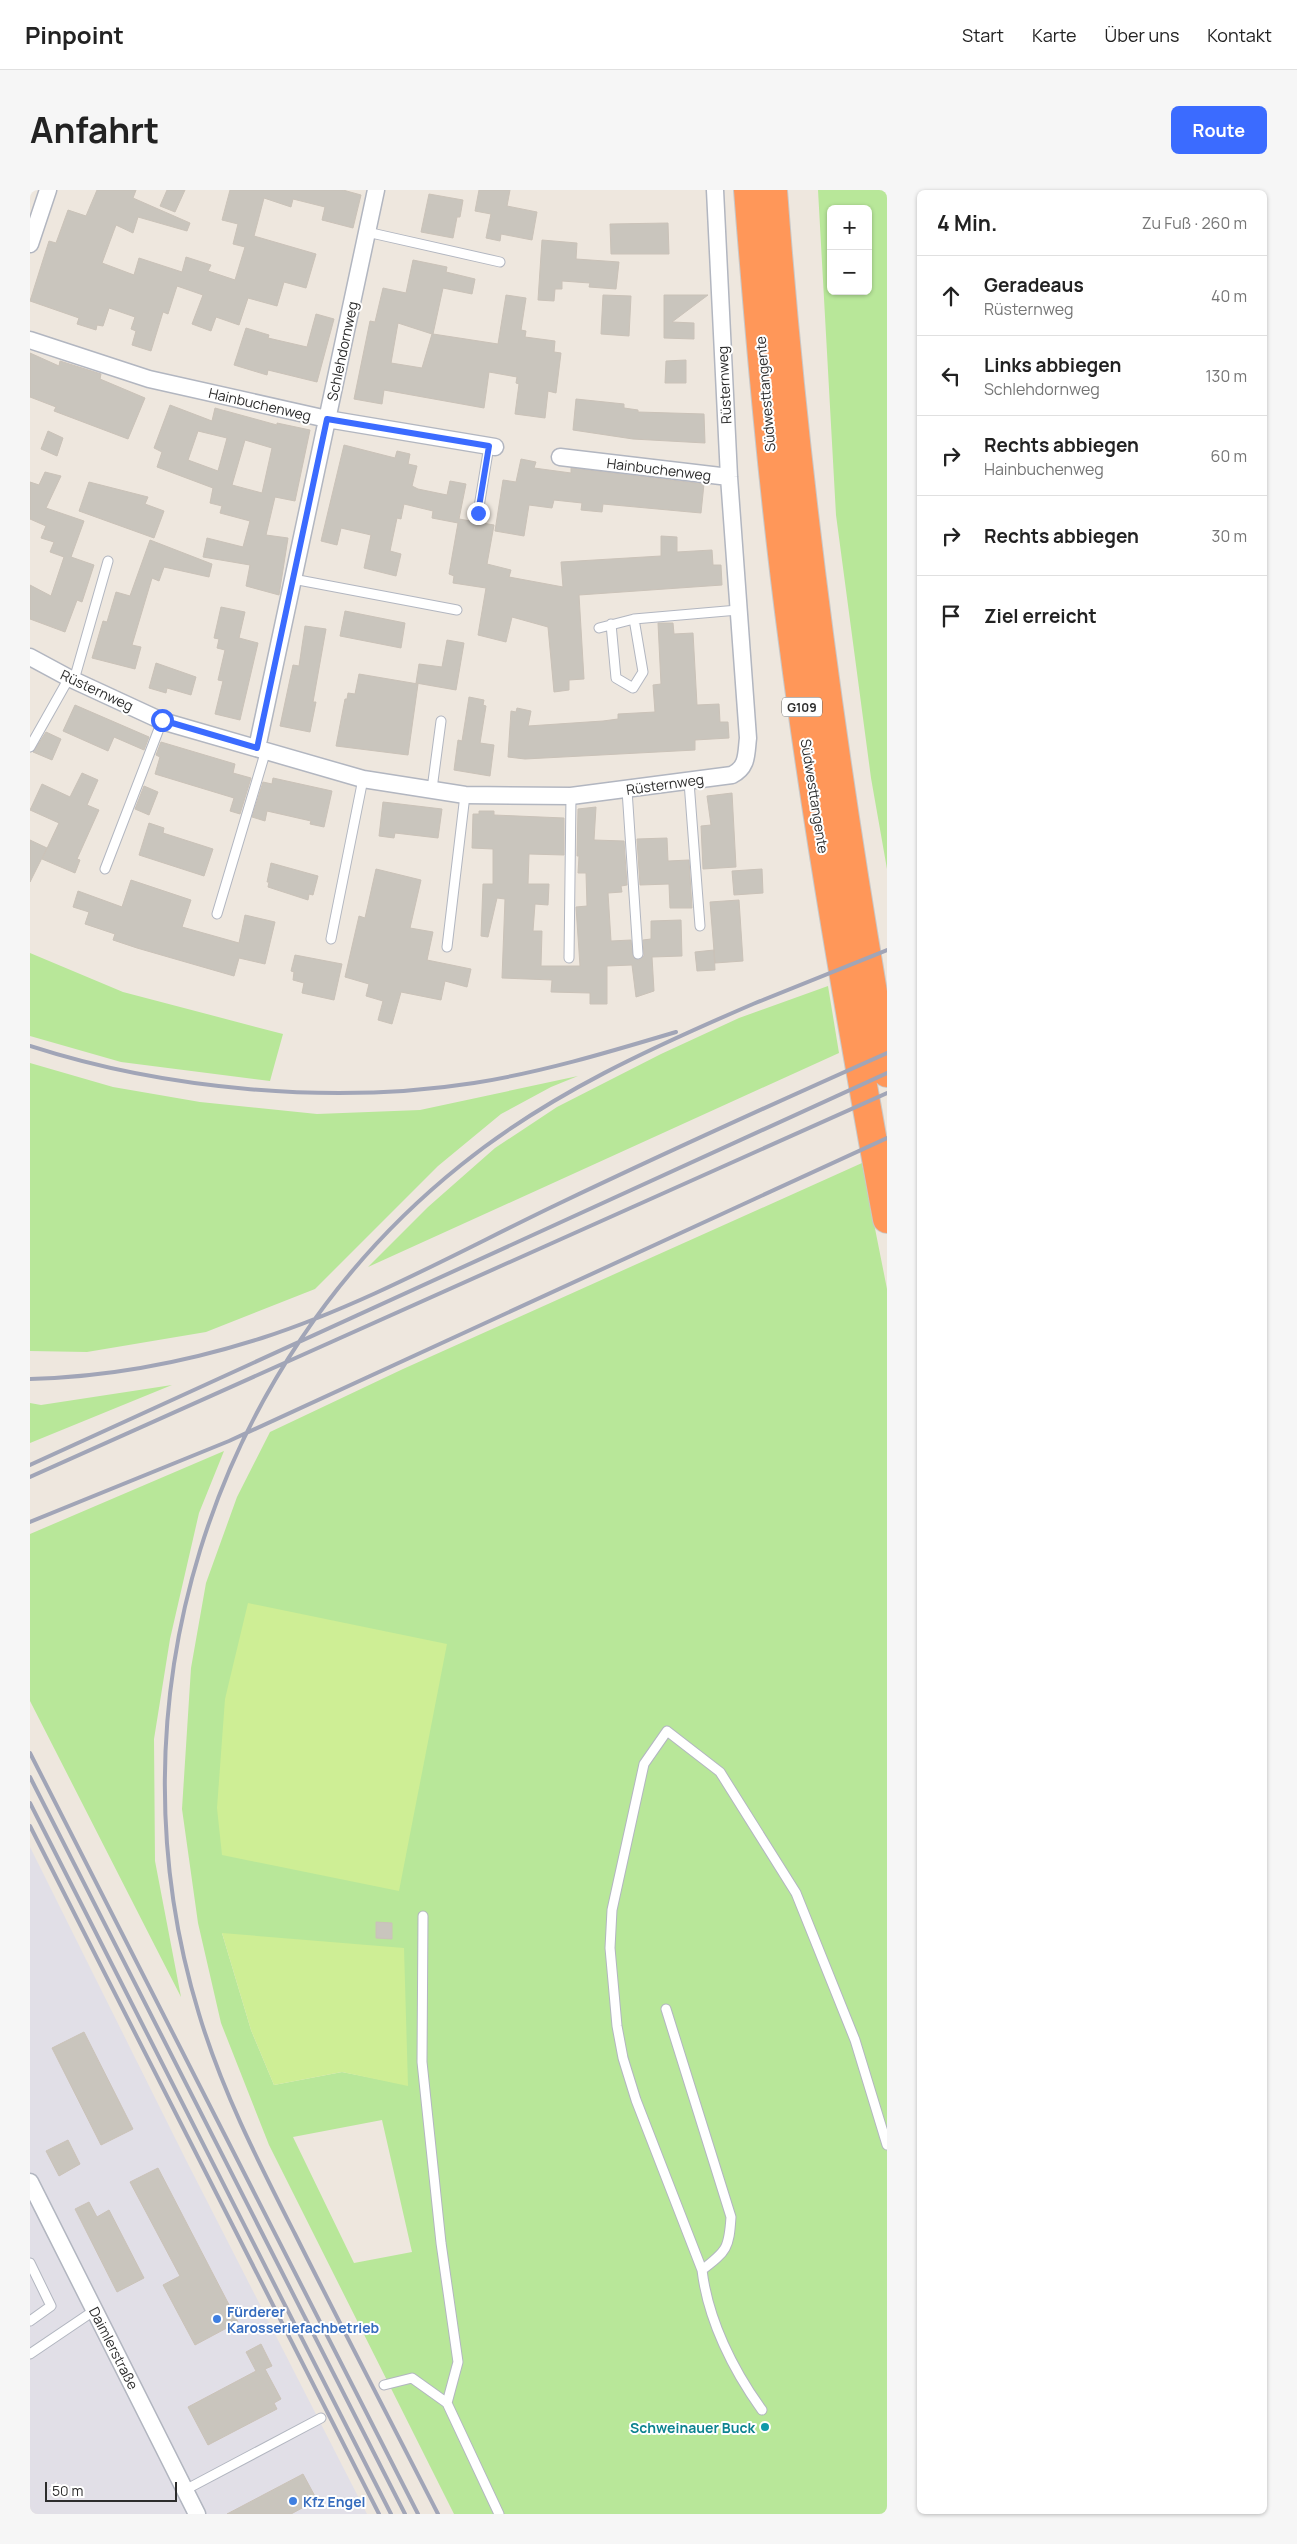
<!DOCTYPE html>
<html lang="de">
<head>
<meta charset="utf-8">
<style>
  body { margin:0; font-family:Manrope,sans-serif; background:#f6f6f6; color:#222 }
  .controls { position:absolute; right:15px; top:15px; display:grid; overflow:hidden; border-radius:8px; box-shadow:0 1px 4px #0004 }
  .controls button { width:45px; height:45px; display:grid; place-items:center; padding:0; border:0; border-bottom:1px solid #e0e0e0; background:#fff; color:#222; font:25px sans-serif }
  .scale { position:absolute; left:15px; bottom:12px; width:132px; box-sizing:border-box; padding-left:5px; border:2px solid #2c2c2c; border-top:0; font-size:14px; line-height:18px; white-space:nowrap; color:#2c2c2c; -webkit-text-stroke:4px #fff; paint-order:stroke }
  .stop { position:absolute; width:15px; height:15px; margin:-11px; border:4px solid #3b6bff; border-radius:50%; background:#fff }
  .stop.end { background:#3b6bff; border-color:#fff; box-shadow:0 1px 5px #0008 }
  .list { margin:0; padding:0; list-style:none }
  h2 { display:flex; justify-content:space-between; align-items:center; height:65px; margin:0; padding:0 20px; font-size:21px }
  h2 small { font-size:16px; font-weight:400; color:#767676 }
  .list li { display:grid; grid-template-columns:32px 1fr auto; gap:15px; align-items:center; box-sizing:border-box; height:80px; padding:0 20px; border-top:1px solid #e0e0e0 }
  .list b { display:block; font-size:19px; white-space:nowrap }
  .list p { margin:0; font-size:16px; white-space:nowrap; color:#767676 }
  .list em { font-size:16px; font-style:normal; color:#767676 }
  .icon { flex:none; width:28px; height:28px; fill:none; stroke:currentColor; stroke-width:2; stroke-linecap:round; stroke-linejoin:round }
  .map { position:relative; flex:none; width:857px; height:2324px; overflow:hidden; border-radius:8px }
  header { display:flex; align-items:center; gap:30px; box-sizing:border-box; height:70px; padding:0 25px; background:#fff; border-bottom:1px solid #e0e0e0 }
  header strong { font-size:24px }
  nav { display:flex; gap:28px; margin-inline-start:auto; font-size:18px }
  .intro { display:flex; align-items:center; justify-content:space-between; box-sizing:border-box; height:120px; padding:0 30px }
  h1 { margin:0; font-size:35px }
  .button { padding:12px 22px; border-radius:8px; background:#3b6bff; color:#fff; font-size:18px; font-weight:700 }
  main { display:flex; gap:30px; padding:0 30px }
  aside { flex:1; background:#fff; border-radius:8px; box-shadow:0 1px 4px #0004 }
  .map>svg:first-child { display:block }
</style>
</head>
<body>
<header>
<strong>Pinpoint</strong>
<nav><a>Start</a><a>Karte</a><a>Über uns</a><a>Kontakt</a></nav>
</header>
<div class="intro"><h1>Anfahrt</h1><a class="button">Route</a></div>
<main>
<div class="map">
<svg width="857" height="2324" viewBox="0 0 857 2324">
  <rect width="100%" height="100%" fill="#eee7de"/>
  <!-- industrial -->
  <path fill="#e1dfe7" d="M0,1657L156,1970L337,2324H0Z"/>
  <!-- green -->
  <path fill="#b8e799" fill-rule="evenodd" d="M788,0H857V679L841,588L806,325ZM801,19H838V101H801Z
    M0,763L93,802L253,844L240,891L91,872L0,846Z
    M798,796L809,863L338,1077L398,1017L465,958L527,917L631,864L709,828Z
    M0,873L83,897L170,912L287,924L390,920L548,886L521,897L471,924L408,976L285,1099L176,1142L57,1162L0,1161Z
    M832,973L857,1099V2324H424L239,1955L191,1833L168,1733L152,1619L161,1478L176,1393L207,1307L240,1242L373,1179ZM192,1743L378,1895L312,1882L244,1895L221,1840ZM352,1930L382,2062L324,2073L263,1947Z
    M142,1195L0,1253V1213L11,1215Z
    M194,1261L169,1323L140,1449L124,1549L125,1671L151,1807L0,1511V1344Z"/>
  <!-- pitch -->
  <path fill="#ceee95" d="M218,1413L417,1454L369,1701L192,1665L187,1618L195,1509Z
    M192,1743L374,1758L378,1896L312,1882L244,1895L221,1840Z"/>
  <!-- building -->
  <path fill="#c9c5bd" stroke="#cac2b8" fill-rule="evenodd" d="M67,0H106L103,8L160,33L157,41L108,27L103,43L86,35L72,73L104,85L109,68L152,82L156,67L181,75L178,81L205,90L215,57L203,54L208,34L192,30L200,0H313L331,5L323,38L292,30L295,17L263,9L261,17L234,8L224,46L286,64L276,98L254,92L247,116L218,108L209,135L186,127L181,141L162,134L173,105L147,96L138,124L133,122L121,161L102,155L106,141L101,139L105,127L79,118L73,136L67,135L66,140L47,134L49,128L0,111L19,51L26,53L38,20L56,26Z
    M137,0H155L145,22L130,16Z
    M449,0H480L477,16L507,22L502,50L471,44L470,51L456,48L461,24L445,21Z
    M399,4L433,10L430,27H427L423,48L391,42Z
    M638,33L639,64H581L580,34Z
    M512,50L547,53L546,69L589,72L586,99L559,97L560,93L532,91V99H525L524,111L508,110Z
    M383,70L417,77L416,82L445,89L442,104L413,98L403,144L468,154L476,105L496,108L491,140L496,141L495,147L525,151L524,162L531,163L526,203L518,201L515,228L485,224L489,194L486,193L487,187L459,182L454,218L354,200L352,214L324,209L340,131L345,132L353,98L376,103ZM368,133L402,144L392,178L361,173Z
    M573,105L601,106L599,146L571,144Z
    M634,105H678L642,132L664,133V149L634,148Z
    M286,124L304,129L287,192L238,180L237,185L204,175L216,138L239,145L238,148L277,157Z
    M0,163L29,176L30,171L71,184L70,189L115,208L98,249L24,221L26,217L0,207Z
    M656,170V193H635L636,171Z
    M546,209L594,214V218L608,220V222L674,224L675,253L603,249L543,240Z
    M140,215L182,231L185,218L247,235V233L280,240L265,311L245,307L236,345L258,348L249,405L216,396L220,375L173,367L177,348L213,357L220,331L190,323L192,316L180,313L183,298L127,277L132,262L124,258ZM168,241L197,248L188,281L158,270ZM215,250L242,258L232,303L202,295Z
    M18,241L33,248L27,266L11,259Z
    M314,255L365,268L367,261L380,264L378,274L387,276L382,296L388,299L417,305L420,291L436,294L429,329L464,335L457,374L481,380L479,387L533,397L531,372L631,366V346L647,347V362L682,360L683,375H691L692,395L549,405L554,489L539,490V500L524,502L518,437L482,427L476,452L448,445L456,398L423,393L424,386L419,384L428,333L402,328L403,321L374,314L371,329L367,328L360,361L371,364L366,386L334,378L341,345L311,338L307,355L291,351Z
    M491,269L506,272L504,278L541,283V278L674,294L671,323L573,314L572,322L551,320L552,313L524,310L522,318L499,315L494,346L465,341L473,290L486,292Z
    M15,282L31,286L16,318L54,331L41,367L64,375L52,412L47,410L35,442L0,429V395L21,406L34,367L20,362L24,352L11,348L16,336L0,329V292L9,295Z
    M59,292L118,307L115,314L134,321L124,348L49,321Z
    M120,350L182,374L179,387L134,377L129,391L122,388L102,455L111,457L105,479L62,468L73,431L77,432L86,402L100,406Z
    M191,417L215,422L209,448L228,453L210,530L185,524L193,491L188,490L195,460L187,458L189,449L184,448Z
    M315,421L375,433L371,458L310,446Z
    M628,433H643L644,444L663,443L667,515L689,514L690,532H698L699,548L665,550V560L495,569L478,567L481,521L486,522L487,518L501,521L498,536L573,531L588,529V524L625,522L623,495L631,494Z
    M275,436L296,439L283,512H286L280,542L250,536L263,475L269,476Z
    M417,450L434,453L426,500L386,493L389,474L412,477Z
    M126,473L166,487L161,505L137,498L136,503L119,498Z
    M329,484L388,494L378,565L306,556L315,509H317L318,503L325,504Z
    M439,507L454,510L453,515L456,516L450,553L464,555L460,586L424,580L428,550L432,551Z
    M45,515L119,547L114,560L84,547L78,561L33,541Z
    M16,542L31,549L22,570L3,562Z
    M131,552L205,574L203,583L221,588L210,624L200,621L204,608L125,584L130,567L126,565Z
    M52,583L68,590L57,615L69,620L47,669L50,670L45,683L12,669L29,633L0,620L12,594L40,607Z
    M243,588L302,601L294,637L280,634L281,631L237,621L235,631L222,627L233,592L242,594Z
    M114,596L128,602L119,625L105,619Z
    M702,603L706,677L673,679L671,636L681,635L677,606Z
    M353,612L412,619L408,648L365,643L364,648L349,646Z
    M566,617L564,650L594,651L597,695L591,696L592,702L578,703L581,751L601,750L603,767L609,770L614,766L613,750L621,749V731L651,730L652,766L622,767L624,801L606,807L602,775L577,776V814H560V803L521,802L522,790L472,788L475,709L467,708L458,747L451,746L453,694H463V659L442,658L443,624H449V621H464V625L534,628V665L499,664L498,694H519L518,715L505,714L503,741H512L511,776H550L546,717L557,716L556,683H548L549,666H547L548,619Z
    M119,633L134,638L133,643L183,659L174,686L109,665Z
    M637,648L638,671L659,670L662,718H640L639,694L610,695L607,649Z
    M0,650L17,658L0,692Z
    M241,673L288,686L283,705L279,704L278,710L238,697L239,692H237Z
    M346,679L391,690L380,738L403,742L397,770L441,779L437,797L415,791L411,810L371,802L362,834L348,830L353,811L336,806L339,794L315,787L329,726L335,728Z
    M732,679L733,703L704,705L702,681Z
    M101,690L161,710L152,737L209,753L215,725L245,732L235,774L209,768L204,786L107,758L83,750L85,744L55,734L59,722L43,717L48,701L92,717Z
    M709,710L713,771L685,773L680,712Z
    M684,760L685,780L667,781L665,762Z
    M265,765L312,774L304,810L272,803L274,793L263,790L264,782L261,781Z
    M346,1732L362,1733V1749L346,1748Z
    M54,1842L103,1939L71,1955L22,1858Z
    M38,1950L50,1974L29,1986L16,1961Z
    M128,1978L208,2132L165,2155L133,2095L150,2086L100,1992Z
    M59,2012L67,2027L79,2020L114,2088L87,2102L45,2019Z
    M231,2154L242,2176L235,2179L251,2209L244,2213L247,2219L178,2255L158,2217L226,2181L216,2162Z
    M273,2284L287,2310L261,2324H197Z"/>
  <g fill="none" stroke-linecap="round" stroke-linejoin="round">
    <!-- lane casing -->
    <g stroke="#b2b6c0" stroke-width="11">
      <path id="lane" d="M337,42L470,72
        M448,323L459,256
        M263,389L427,420
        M581,434L586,488L603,498L613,482L604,429
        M569,438L604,429L708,420
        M44,490L78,371
        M0,557L39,488
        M659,592L670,736
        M402,599L411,531
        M597,600L608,764
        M75,679L132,531
        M187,724L236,560
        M301,749L333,589
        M417,757L435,605
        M539,768L541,606
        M393,1726L392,1872L411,2053L428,2172L417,2213
        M636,1819L701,2027C699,2058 697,2061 672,2080
        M0,2073L21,2116L0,2131
        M0,2164L65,2120
        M354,2195L382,2188L417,2213L469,2324
        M732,2220C703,2180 678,2130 672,2080L606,1910L593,1868L587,1836L580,1758L582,1720L614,1574L637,1541L690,1582L766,1703L825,1850L857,1955
        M155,2300L291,2228"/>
    </g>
    <!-- street casing -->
    <g stroke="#b2b6c0" stroke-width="19">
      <path id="street" d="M0,54L18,0
        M0,150L119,189L297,229L465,257
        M530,267L699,287
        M0,467L39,488L132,531L333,589L435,605L541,606L702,585C718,577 716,564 718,548L699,287L685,0
        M227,558L346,0
        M0,1992L167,2324"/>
    </g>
    <!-- highway casing -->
    <g stroke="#c8c8c8" stroke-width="30">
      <path id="highway" d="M718,0C730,151 743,302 763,452C788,645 822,837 857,1029
        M743,0C765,297 805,590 857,883"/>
    </g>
    <!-- lane -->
    <use href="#lane" stroke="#fff" stroke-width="9"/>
    <!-- street -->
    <use href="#street" stroke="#fff" stroke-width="16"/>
    <!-- highway -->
    <use href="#highway" stroke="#ff9759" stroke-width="28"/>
    <!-- rail -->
    <path stroke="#a1a5b7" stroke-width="4" d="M723,814L857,760
      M0,856C136,900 303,915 444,893C513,882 579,862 646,842
      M0,1189C79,1187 157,1172 232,1148C334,1115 432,1060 528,1014C637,962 747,912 857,863
      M0,1275L857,883
      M0,1287L857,903
      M0,1332L199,1251L857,948
      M0,1563L388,2324
      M0,1587L375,2324
      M0,1613L361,2324
      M0,1636L349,2324
      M408,2324C360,2230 312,2138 265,2044C229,1973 192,1901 169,1824C75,1516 179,1177 431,975C520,903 625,856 730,811"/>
  </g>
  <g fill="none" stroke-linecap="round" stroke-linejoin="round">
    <!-- route -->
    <path stroke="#3b6bff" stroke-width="6" d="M132,530L227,558L297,229L459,256L448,323"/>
  </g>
  <!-- markers -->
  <g fill="#3f7fe0" stroke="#fff" stroke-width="2">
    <circle cx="187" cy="2129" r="5"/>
    <circle cx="263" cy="2311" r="5"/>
  </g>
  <circle fill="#0f9aa8" stroke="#fff" stroke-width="2" cx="735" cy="2237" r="5"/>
  <g text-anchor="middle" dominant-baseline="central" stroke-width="4" stroke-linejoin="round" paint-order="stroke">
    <!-- shield labels -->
    <rect fill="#fff" stroke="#6b6b6b" stroke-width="1" x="752" y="507.5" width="40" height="19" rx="4"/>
    <g font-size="12" font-weight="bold" fill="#2c2c2c">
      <text x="772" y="517">G109</text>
    </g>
    <!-- street labels -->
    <g font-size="14" fill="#2c2c2c" stroke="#fff">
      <text transform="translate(312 161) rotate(-78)">Schlehdornweg</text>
      <text transform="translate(694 195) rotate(-93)">Rüsternweg</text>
      <text transform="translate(735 204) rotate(-95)">Südwesttangente</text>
      <text transform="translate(230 214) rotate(13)">Hainbuchenweg</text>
      <text transform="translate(629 279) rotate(7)">Hainbuchenweg</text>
      <text transform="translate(67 500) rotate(25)">Rüsternweg</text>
      <text transform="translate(635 594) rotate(-8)">Rüsternweg</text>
      <text transform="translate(785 606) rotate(81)">Südwesttangente</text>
      <text transform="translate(84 2158) rotate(63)">Daimlerstraße</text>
    </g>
    <!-- shop labels -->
    <g font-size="14" font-weight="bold" fill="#366cbe" stroke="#fff" text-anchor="start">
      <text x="197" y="2121">Fürderer<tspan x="197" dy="16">Karosseriefachbetrieb</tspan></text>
      <text x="273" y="2311">Kfz Engel</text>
    </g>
    <!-- culture labels -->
    <g font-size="14" font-weight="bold" fill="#0d838f" stroke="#fff" text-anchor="end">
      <text x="725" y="2237">Schweinauer Buck</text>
    </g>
  </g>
</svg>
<div class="controls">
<button>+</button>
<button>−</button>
</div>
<div class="scale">50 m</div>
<div class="stop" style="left:132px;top:530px"></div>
<div class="stop end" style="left:448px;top:323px"></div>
</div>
<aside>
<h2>4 Min.<small>Zu Fuß · 260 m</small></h2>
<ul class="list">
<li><svg class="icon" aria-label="ahead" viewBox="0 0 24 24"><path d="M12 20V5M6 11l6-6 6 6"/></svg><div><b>Geradeaus</b><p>Rüsternweg</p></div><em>40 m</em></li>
<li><svg class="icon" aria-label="left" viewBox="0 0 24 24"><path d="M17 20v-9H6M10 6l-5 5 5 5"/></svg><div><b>Links abbiegen</b><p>Schlehdornweg</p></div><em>130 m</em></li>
<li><svg class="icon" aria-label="right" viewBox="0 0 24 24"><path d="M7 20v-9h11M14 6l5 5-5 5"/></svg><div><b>Rechts abbiegen</b><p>Hainbuchenweg</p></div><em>60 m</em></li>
<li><svg class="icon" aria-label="right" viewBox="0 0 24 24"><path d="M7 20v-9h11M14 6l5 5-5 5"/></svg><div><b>Rechts abbiegen</b></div><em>30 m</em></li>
<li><svg class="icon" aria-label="arrive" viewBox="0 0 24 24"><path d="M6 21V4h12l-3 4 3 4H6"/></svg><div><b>Ziel erreicht</b></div></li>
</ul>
</aside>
</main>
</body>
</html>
